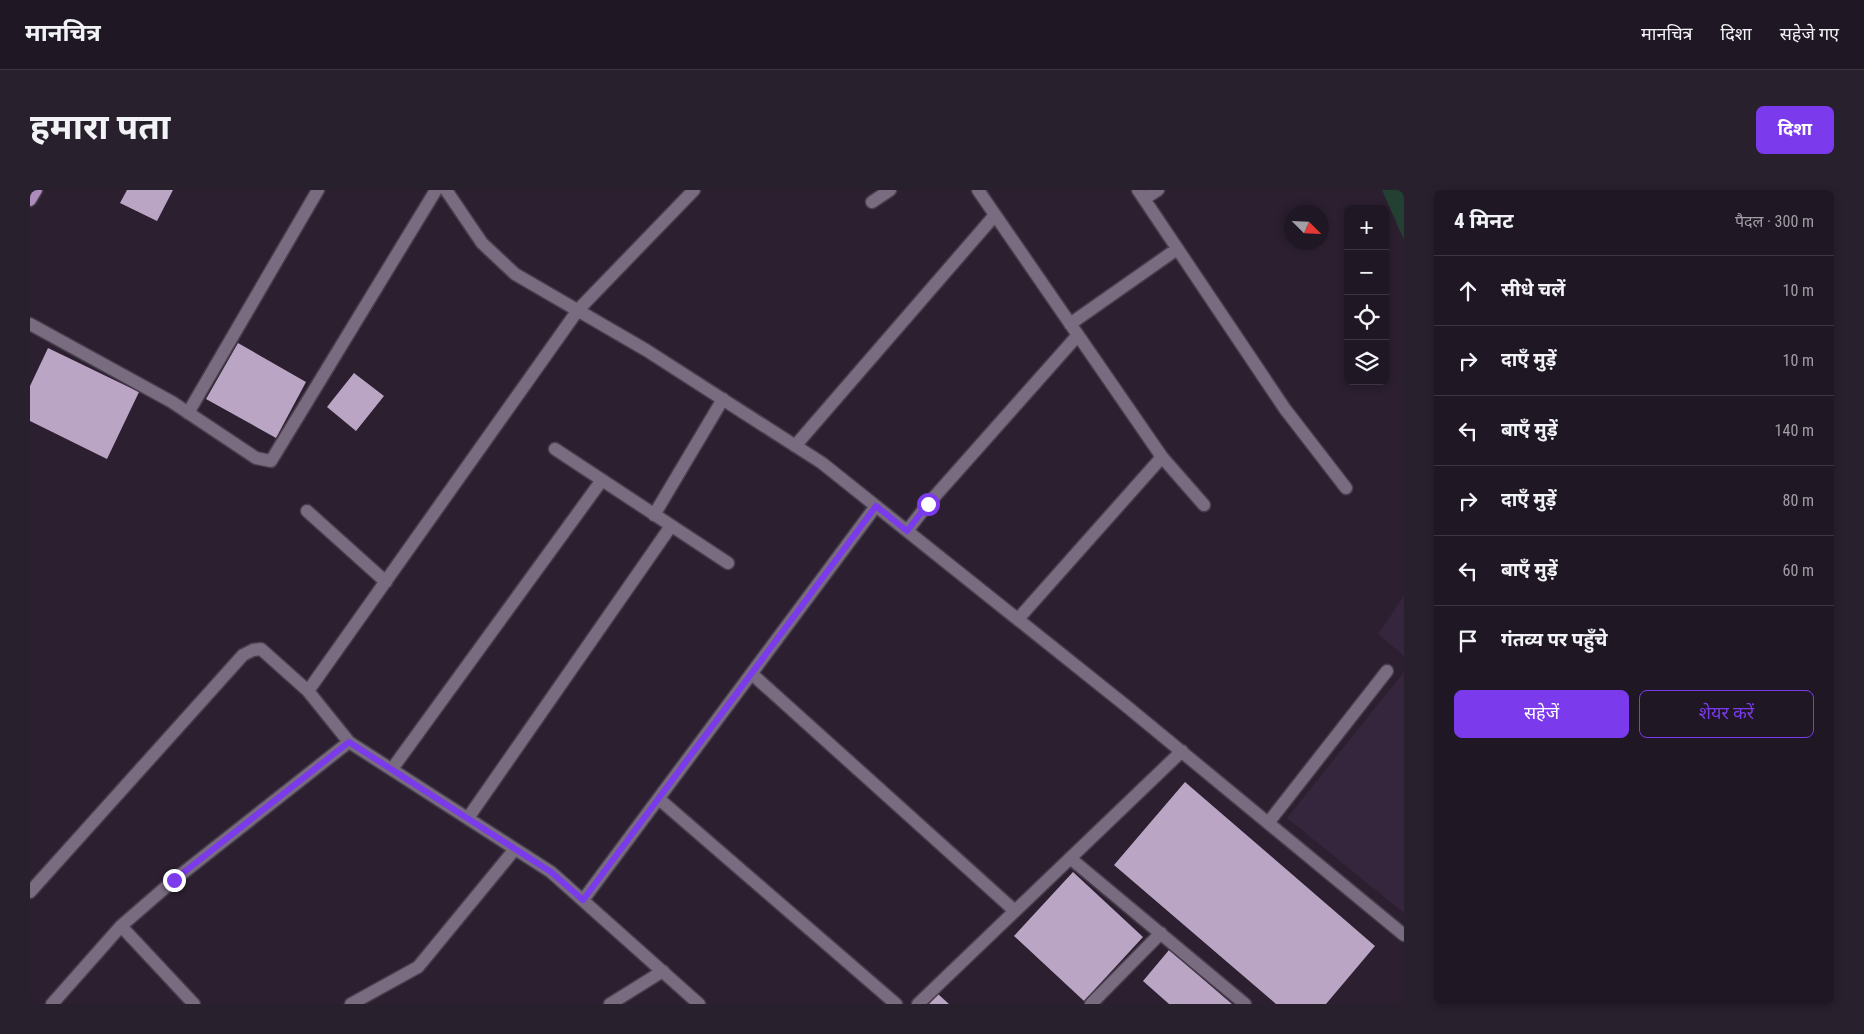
<!DOCTYPE html>
<html lang="hi">
<head>
<meta charset="utf-8">
<style>
  body { margin:0; font-family:"Roboto Condensed","Noto Sans Devanagari",sans-serif; background:#28202c; color:#f1f3f6 }
  .controls { position:absolute; right:15px; top:15px; display:grid; overflow:hidden; border-radius:8px; box-shadow:0 2px 8px #0003 }
  .controls button { width:45px; height:45px; display:grid; place-items:center; padding:0; border:0; border-bottom:1px solid #3d3641; background:#201724; color:#f1f3f6; font:25px sans-serif }
  .compass { position:absolute; left:1254px; top:15px; width:45px; height:45px; border-radius:50%; background:#201724; box-shadow:0 2px 8px #0003; rotate:114deg }
  .stop { position:absolute; width:15px; height:15px; margin:-11px; border:4px solid #7c3aed; border-radius:50%; background:#fff }
  .stop.end { background:#7c3aed; border-color:#fff; box-shadow:0 1px 5px #0008 }
  .list { margin:0; padding:0; list-style:none }
  h2 { display:flex; justify-content:space-between; align-items:center; height:65px; margin:0; padding:0 20px; font-size:21px }
  h2 small { font-size:16px; font-weight:400; color:#a29fa6 }
  .list li { display:grid; grid-template-columns:32px 1fr auto; gap:15px; align-items:center; box-sizing:border-box; height:70px; padding:0 20px; border-top:1px solid #3d3641 }
  .list b { display:block; font-size:19px; white-space:nowrap }
  .list em { font-size:16px; font-style:normal; color:#a29fa6 }
  .actions { display:flex; gap:10px; padding:15px 20px }
  .actions a { flex:1; padding:11px 0; border:1px solid #7c3aed; border-radius:8px; text-align:center; font-size:18px; color:#7c3aed }
  .actions .main { background:#7c3aed; color:#fff }
  .icon { flex:none; width:28px; height:28px; fill:none; stroke:currentColor; stroke-width:2; stroke-linecap:round; stroke-linejoin:round }
  .map { position:relative; flex:none; width:1374px; height:814px; overflow:hidden; border-radius:8px }
  header { display:flex; align-items:center; gap:30px; box-sizing:border-box; height:70px; padding:0 25px; background:#201724; border-bottom:1px solid #3d3641 }
  header strong { font-size:24px }
  nav { display:flex; gap:28px; margin-inline-start:auto; font-size:18px }
  .intro { display:flex; align-items:center; justify-content:space-between; box-sizing:border-box; height:120px; padding:0 30px }
  h1 { margin:0; font-size:35px }
  .button { padding:12px 22px; border-radius:8px; background:#7c3aed; color:#fff; font-size:18px; font-weight:700 }
  main { display:flex; gap:30px; padding:0 30px }
  aside { flex:1; background:#201724; border-radius:8px; box-shadow:0 2px 8px #0003 }
  .map>svg:first-child { display:block }
</style>
</head>
<body>
<header>
<strong>मानचित्र</strong>
<nav><a>मानचित्र</a><a>दिशा</a><a>सहेजे गए</a></nav>
</header>
<div class="intro"><h1>हमारा पता</h1><a class="button">दिशा</a></div>
<main>
<div class="map">
<svg width="1374" height="814" viewBox="0 0 1374 814">
  <rect width="100%" height="100%" fill="#2b1f30"/>
  <!-- built -->
  <path fill="#36263d" d="M1374,406V466L1348,444Z
    M1374,482V723L1257,628Z"/>
  <!-- green -->
  <path fill="#234133" d="M1352,0H1374V50Z"/>
  <!-- building -->
  <path fill="#bba5c4" d="M97,0H143L127,31L90,13Z
    M208,153L276,192L246,248L176,209Z
    M18,158L109,202L77,269L0,231V196Z
    M324,183L354,206L326,241L297,217Z
    M1155,592L1345,756L1296,814H1246L1084,675Z
    M1043,682L1113,747L1054,811L984,746Z
    M1139,760L1202,814H1139L1113,791Z
    M908,804L919,814H899Z"/>
  <g fill="none" stroke-linecap="round" stroke-linejoin="round">
    <!-- minor casing -->
    <g stroke="#473d4b" stroke-width="15">
      <path id="minor" d="M416,0L452,53L485,84L616,160L792,273L1095,515L1374,745
        M664,0L548,120L278,501L319,552L521,682L669,814
        M948,0L1132,267L1174,315
        M1108,0L1255,219L1316,298
        M1114,9L1128,0
        M842,12L860,0
        M0,134L142,212L226,268L241,271L406,0
        M1040,134L1147,59
        M158,223L288,0
        M765,256L965,25
        M525,259L698,373
        M277,321L356,392
        M624,325L693,209
        M877,341L898,314L1048,145
        M988,429L1132,267
        M722,484L985,721
        M362,579L572,290
        M629,609L866,814
        M438,628L641,336
        M1238,633L1357,481
        M1040,668L1215,814
        M0,702L213,465L223,460L231,459L278,501
        M553,710L846,316
        M91,736L164,814
        M22,814L91,736L144,690L319,552
        M321,814L388,777L485,659
        M580,814L633,781
        M888,814L1152,561
        M1061,814L1131,743"/>
    </g>
    <!-- primary casing -->
    <g stroke="#473d4b" stroke-width="15">
      <path id="primary" d="M0,10L6,0"/>
    </g>
    <!-- minor -->
    <use href="#minor" stroke="#796b80" stroke-width="12"/>
    <!-- primary -->
    <use href="#primary" stroke="#ad8bbd" stroke-width="12"/>
  </g>
  <g fill="none" stroke-linecap="round" stroke-linejoin="round">
    <!-- route -->
    <path stroke="#7c3aed" stroke-width="6" d="M144,690L319,552L521,682L553,710L846,316L877,341L898,314"/>
  </g>
</svg>
<div class="controls">
<button>+</button>
<button>−</button>
<button><svg class="icon" aria-label="locate" viewBox="0 0 24 24"><circle cx="12" cy="12" r="6"/><path d="M12 2v4M12 18v4M2 12h4M18 12h4"/></svg></button>
<button><svg class="icon" aria-label="layers" viewBox="0 0 24 24"><path d="M12 4l9 5-9 5-9-5zM3 14l9 5 9-5"/></svg></button>
</div>
<svg class="compass" viewBox="-18 -18 36 36"><path d="M0-13l5 13h-10z" fill="#e53935"/><path d="M0 13l5-13h-10z" fill="#a29fa6"/></svg>
<div class="stop" style="left:898px;top:314px"></div>
<div class="stop end" style="left:144px;top:690px"></div>
</div>
<aside>
<h2>4 मिनट<small>पैदल · 300 m</small></h2>
<ul class="list">
<li><svg class="icon" aria-label="ahead" viewBox="0 0 24 24"><path d="M12 20V5M6 11l6-6 6 6"/></svg><div><b>सीधे चलें</b></div><em>10 m</em></li>
<li><svg class="icon" aria-label="right" viewBox="0 0 24 24"><path d="M7 20v-9h11M14 6l5 5-5 5"/></svg><div><b>दाएँ मुड़ें</b></div><em>10 m</em></li>
<li><svg class="icon" aria-label="left" viewBox="0 0 24 24"><path d="M17 20v-9H6M10 6l-5 5 5 5"/></svg><div><b>बाएँ मुड़ें</b></div><em>140 m</em></li>
<li><svg class="icon" aria-label="right" viewBox="0 0 24 24"><path d="M7 20v-9h11M14 6l5 5-5 5"/></svg><div><b>दाएँ मुड़ें</b></div><em>80 m</em></li>
<li><svg class="icon" aria-label="left" viewBox="0 0 24 24"><path d="M17 20v-9H6M10 6l-5 5 5 5"/></svg><div><b>बाएँ मुड़ें</b></div><em>60 m</em></li>
<li><svg class="icon" aria-label="arrive" viewBox="0 0 24 24"><path d="M6 21V4h12l-3 4 3 4H6"/></svg><div><b>गंतव्य पर पहुँचे</b></div></li>
</ul>
<div class="actions"><a class="main">सहेजें</a><a>शेयर करें</a></div>
</aside>
</main>
</body>
</html>
